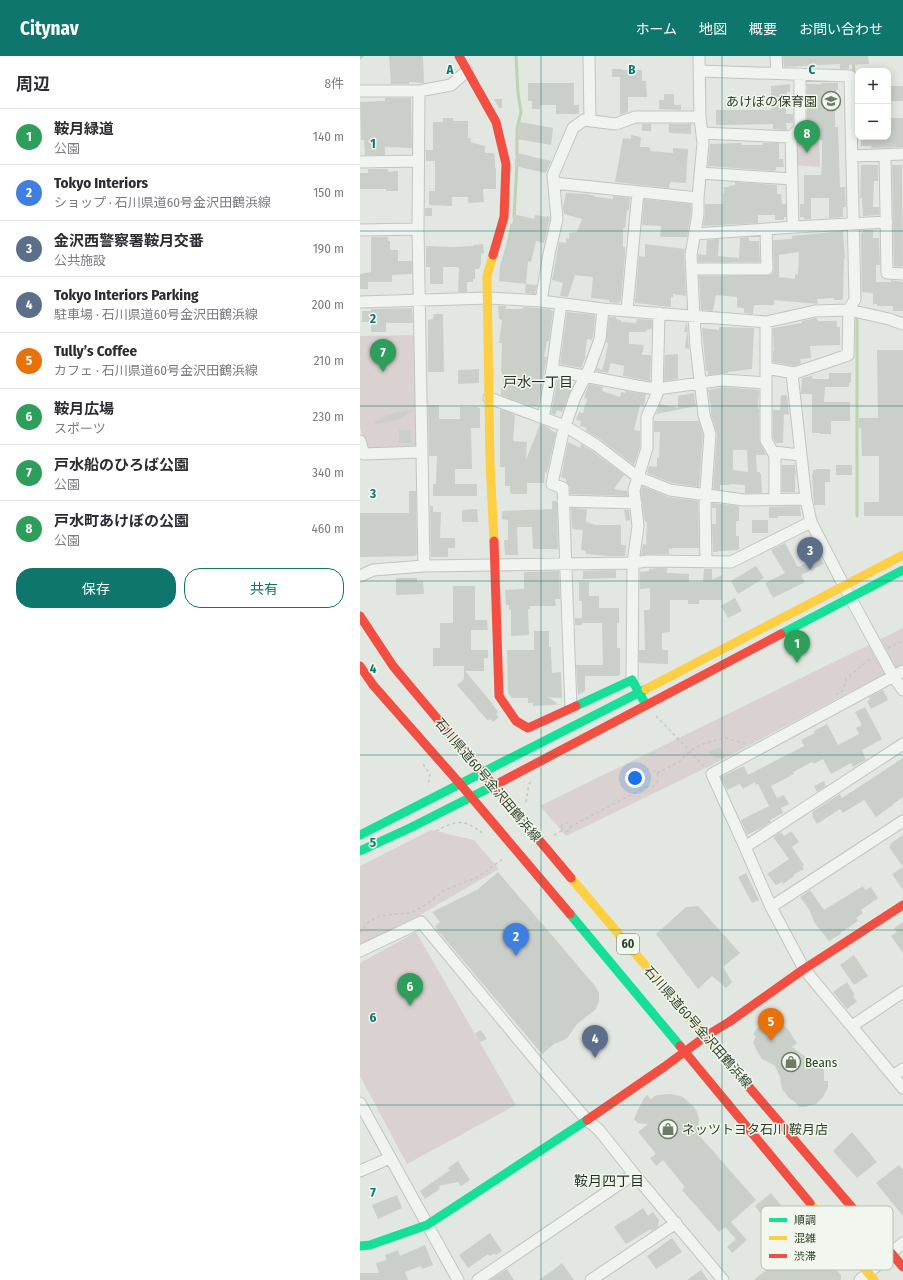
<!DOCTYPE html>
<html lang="ja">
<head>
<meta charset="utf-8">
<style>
  body { margin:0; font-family:"Fira Sans Condensed","Noto Sans JP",sans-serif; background:#f7f7f7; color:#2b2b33 }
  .controls { position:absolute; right:12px; top:12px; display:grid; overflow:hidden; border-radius:8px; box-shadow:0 2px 10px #0003 }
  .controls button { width:36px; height:36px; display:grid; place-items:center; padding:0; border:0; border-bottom:1px solid #e1e1e2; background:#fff; color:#2b2b33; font:20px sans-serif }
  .you { position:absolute; left:275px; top:722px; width:14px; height:14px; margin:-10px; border:3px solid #fff; border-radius:50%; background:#1a73e8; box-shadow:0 0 0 6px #1a73e833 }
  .badge { display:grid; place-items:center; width:26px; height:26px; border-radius:50%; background:#0f766e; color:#fff; font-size:13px; font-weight:700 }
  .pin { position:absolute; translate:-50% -33px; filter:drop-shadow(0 1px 2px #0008) }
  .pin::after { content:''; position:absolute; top:21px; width:14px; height:12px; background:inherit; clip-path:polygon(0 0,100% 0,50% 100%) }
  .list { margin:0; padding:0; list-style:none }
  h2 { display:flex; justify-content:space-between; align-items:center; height:52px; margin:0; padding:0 16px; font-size:17px }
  h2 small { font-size:13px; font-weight:400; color:#7c7c81 }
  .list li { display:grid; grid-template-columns:26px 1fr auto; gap:12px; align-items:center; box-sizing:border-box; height:56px; padding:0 16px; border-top:1px solid #e1e1e2 }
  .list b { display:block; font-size:15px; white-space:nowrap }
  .list p { margin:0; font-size:13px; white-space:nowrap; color:#7c7c81 }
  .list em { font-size:13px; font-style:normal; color:#7c7c81 }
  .actions { display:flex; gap:8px; padding:12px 16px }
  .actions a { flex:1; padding:9px 0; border:1px solid #0f766e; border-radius:16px; text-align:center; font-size:14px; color:#0f766e }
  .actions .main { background:#0f766e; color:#fff }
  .map { position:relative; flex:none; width:543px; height:1224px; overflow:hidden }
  header { display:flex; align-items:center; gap:24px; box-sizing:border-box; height:56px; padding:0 20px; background:#0f766e; color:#fff }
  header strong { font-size:19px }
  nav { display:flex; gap:22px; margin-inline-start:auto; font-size:14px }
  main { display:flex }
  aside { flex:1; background:#fff }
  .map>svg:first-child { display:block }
</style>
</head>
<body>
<header>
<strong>Citynav</strong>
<nav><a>ホーム</a><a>地図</a><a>概要</a><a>お問い合わせ</a></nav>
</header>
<main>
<aside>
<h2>周辺<small>8件</small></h2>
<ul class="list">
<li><span class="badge" style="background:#2e9e5b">1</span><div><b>鞍月緑道</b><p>公園</p></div><em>140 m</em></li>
<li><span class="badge" style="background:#3f7fe0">2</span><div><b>Tokyo Interiors</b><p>ショップ · 石川県道60号金沢田鶴浜線</p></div><em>150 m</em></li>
<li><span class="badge" style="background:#5c6f8a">3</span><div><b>金沢西警察署鞍月交番</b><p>公共施設</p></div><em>190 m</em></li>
<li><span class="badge" style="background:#5c6f8a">4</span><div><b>Tokyo Interiors Parking</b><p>駐車場 · 石川県道60号金沢田鶴浜線</p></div><em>200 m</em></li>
<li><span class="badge" style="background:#e8710a">5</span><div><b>Tully’s Coffee</b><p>カフェ · 石川県道60号金沢田鶴浜線</p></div><em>210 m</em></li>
<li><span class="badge" style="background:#2e9e5b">6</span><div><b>鞍月広場</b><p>スポーツ</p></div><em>230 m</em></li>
<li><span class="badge" style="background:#2e9e5b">7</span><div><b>戸水船のひろば公園</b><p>公園</p></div><em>340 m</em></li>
<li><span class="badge" style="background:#2e9e5b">8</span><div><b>戸水町あけぼの公園</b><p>公園</p></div><em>460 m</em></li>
</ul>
<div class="actions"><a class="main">保存</a><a>共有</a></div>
</aside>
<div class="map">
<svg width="543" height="1224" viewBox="0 0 543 1224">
  <rect width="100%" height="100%" fill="#e3e7e1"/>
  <!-- green -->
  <path fill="#dad2d0" d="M433,83L459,84L460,111L435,109Z
    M54,279L57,390L9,392L5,388L0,371V280Z
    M543,572V608L352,709L206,780L180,750Z
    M71,774L114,784L139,813L48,866L0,889V810Z
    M56,876L156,1049L47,1108L0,1020V907Z"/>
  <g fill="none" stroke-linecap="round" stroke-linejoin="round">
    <!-- stream -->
    <path stroke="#bcd3af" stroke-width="3" d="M156,0L158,37L161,56L157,73V99
      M493,0L494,20
      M0,2L2,0
      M154,161L157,107
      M148,189L152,169
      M497,460V263"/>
  </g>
  <!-- building -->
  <path fill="#cbcfc9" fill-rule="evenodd" d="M29,0H63L64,27L49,26V28H31Z
    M423,0H508L509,8L489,9V13H480V8L424,11Z
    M252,13H261V14H282V25H286L287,41H268V56L260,59V21H252Z
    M168,27H214V49H219V58H196V49H180V53H172V45H168Z
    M461,27H478V34H476L477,55H475V71H478L480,131H485L486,151H483V161L469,162V142H451V163H444V161H440V148H444V119H461L462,105V84H443V79L446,75L447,72V28H461Z
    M430,28V36H427V40H426V58H433V67H426L427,74L413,73V68L356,69V54H411V30Z
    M528,30H543V45H528Z
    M304,38H314V49H321V54L299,53V44H304Z
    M25,42H51L52,92L25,91V99H5L4,84H1L0,46L25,45Z
    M134,43H142V52H139Z
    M83,62H93V65H108V82H111L110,86L125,90V97H134L135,104V112H136V133H123L124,146L108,147V141H92V150L69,149V135H75V105H66V94H73V66H83Z
    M528,62H543V91L512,92L511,90H501V81H528Z
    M160,66L193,72L191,89L157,83Z
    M282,68H291V75H282Z
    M309,68H331V78L309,77Z
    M271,79L281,81L280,91H290V95L313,97V92L328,93L326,127L310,126L309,132L255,126L263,82L271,83Z
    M381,87V89H403V87H419V103H423L424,111H416V114L414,115L348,110L350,88Z
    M157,97L191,105L186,117L155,110V104Z
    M501,109H518V125H514L513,151H519V159L503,160L502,142H500Z
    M532,109H542L543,210L539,211L534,210Z
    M8,113H28V116L38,115V135H26V133H0V117H8Z
    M375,126L417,129V138H421L422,148H426V161H424V164H415V159H398V167L343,170L345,159V148H363V138L364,137V131H369V130L375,129Z
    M206,137L226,138L236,140L235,141L253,143V140L270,142L269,154H267L265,172H263V191H265V198L261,245H260L259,247L249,246V244L231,242L233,221L215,219L208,241L200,240L203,227L192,224L199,186L206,187V182L209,183V177L217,176L222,163L204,158L203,152Z
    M284,143L331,148V157L327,181H300L301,170L282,169Z
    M65,152H72V160H65Z
    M154,158L174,163L175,159L187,161V160L190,161L184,187L176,185L171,206L168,205L166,228L139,225L140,210L147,186H149Z
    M503,174H513V182H519L520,209H516V226H531V224L543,226V255H533V250H517V248H513V237L502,236L501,177L503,176Z
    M483,175L485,203H484L483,244H474V242L457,243L458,248L414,244V249H394L393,258L384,257V252L377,251V241L356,239L353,255L341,254L339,220L410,219L413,217L414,213L413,184L432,183V180ZM439,196L438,219L435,218V223L419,221V199Z
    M11,181H28V185H30V194H38V205H52V218L32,219V226H8V233H0V218L11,216Z
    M389,181V185H399L400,206H338V198L346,199L347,184L359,183L358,200L379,202L380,182Z
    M123,188L124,197L121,198V208L119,213H115V223H113V226H107V236H98L99,211H83V228H70V211H66V190L93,191L113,190V189Z
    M285,188L325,193L324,199L326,240L313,238V241H311V251L275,247L279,200L285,201Z
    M166,228L177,229L175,238L165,237Z
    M138,250H146V253H162V252L164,251L190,253V254L193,255L189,285H187L184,301H187L178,350H170L141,339V332H144L142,316H141L142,287H139L142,264L139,263Z
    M52,252L53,267H26V276H11V266H2V255H11V253Z
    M207,256L235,259L233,281L232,284L227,283L225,300H226L221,312L200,308Z
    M74,258H83L84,316H68V264L73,263Z
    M249,261H256V263L261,264V266L276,267L277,263L292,264V273L286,274V276H269V288L284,289L282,299H291L290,325L263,320L264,310L251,307L248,317L236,315L237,312L242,314L245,304L248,287L246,286Z
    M456,262H457L458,265H477V271H480V289L450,290L451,302L440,303L441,308L434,310L413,306V295H414L413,272L442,267V265Z
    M326,267H327L329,293L325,292L327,276H324Z
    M359,271L394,272L392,313L368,316V317L348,319V315H346L342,272L359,274Z
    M517,294H543V460H504V446H519V400H502L501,372H499V362H518Z
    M318,298V323L304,325L305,299Z
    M119,313V327L98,328V314Z
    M469,317H491V327H489V331H465L464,346H490V365H471V378H460V377H452V338H441L442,322L452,320V323H469Z
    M198,322L212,325V332L202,356L197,354L195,359L191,357Z
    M229,328L243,331L242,335L260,341L261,336L265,337L266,335L286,338L284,350L280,349L274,374L280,375V391L274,409L240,383L226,375L227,372L220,370L221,365L216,364L219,356L223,357L227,343L224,342Z
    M363,331L399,334L398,353H399V384L406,399H396L397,416H400V418H401L402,437H385V429L370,428V429H360V434L353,433L357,378L351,358V347L350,348L348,334ZM373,394H387L388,416L373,414Z
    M334,337L336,350L296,358L300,348L318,352V340Z
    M421,339H427L429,359L424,358L423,387H416L413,382V354H420Z
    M68,349H79V363H100V351H118V352H120V372H111L112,413H95V428H117V440H73V428H76L77,400H69Z
    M140,353L155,359L153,385L167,386L166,404L180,368L190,372L189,373L196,377L187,417L185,416L184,427H167V438H151L150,436V430H145V411H140Z
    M54,354L38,364L15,368L14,366L33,357Z
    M294,365H339L343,379L339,431L312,427L287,417L289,410L297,411V402H299L300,376H294Z
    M39,374H51V387H39Z
    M208,386L220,392L221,388L232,395L264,419L254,433L267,435L268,440L210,438V431L206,426V423L201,421Z
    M422,409H435V410L436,419H435V436H422Z
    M476,409H492V419H476Z
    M456,413H470V426H465V449H454L452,418H453V414H456Z
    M282,430L309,441L338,445L339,492H312V493H309V498L281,499L283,488L286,489L287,467L285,465L284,462L281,435Z
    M49,435H56L57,498L55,500L0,501V457H49Z
    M192,445H196L197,447L198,493H173L172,471H157L158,499H145L144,484H148V464L142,463V455L192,453Z
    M352,447L379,450V465H376V480H379V493L378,494L358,495V496H353L352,468H356V452H352Z
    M70,450H73V456H81L80,482H95V492H88V501H71Z
    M440,450L441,460H418V462H409V451Z
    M211,452L227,453L226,466L235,469H261V489H266L265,500H249L226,498V495L221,494L223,474L212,473Z
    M117,453L118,466H102V454Z
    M264,454H269L270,464L266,465Z
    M392,464H408V477H392Z
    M425,487L438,511L459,500L464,508L441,519L445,526L413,542L405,527L425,517L411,494Z
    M396,510L404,522L378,538L371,525Z
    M299,512H307V517L329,518V526H343L344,513H352V524L362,519V544H339V548H328V544H310V576L302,577V594H308V608L279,607V594H285L284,554H290V532L280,533V516L289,515V513Z
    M256,514V522L223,523V515Z
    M199,515L200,543H195L196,550H170V553H168L169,579L151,580V554H149V549H146L145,534L164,533V516Z
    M36,522H57V526L63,525L64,538L36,539Z
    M219,526H229V540H239V552H259V567H257V592H260V619L257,620H225V635L218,639L216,609H243L242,567H222V545H219Z
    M93,530H115V564H127L128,574H111V594H128V602H124V615H105L131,646L138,656L136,658L139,661L133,666L130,663L128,665L97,629L104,623V610H73V592H80V567H93Z
    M375,542L382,555L368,562L361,550Z
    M215,562H222V569H215Z
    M174,575H189V591H191V597L192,617L201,616L202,642L188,641L198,648L194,649L173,650V647H168V642H152L148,637L147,594H174Z
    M523,634L528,644L511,653L507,645L510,644L509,641Z
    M505,651L522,683L502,694L506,704L493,711L491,707L471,718L463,703L454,708L452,706L433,716L434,718L411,730L417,742L424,739L429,748L421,752L423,757L410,764L411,766L403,771L387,779L381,764L409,750L398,728L396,729L395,726L383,733L380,728L367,734L361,721L384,710L388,719L444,690L441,684L455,677L454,675L467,668L478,689L499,678L496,672L502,669L495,656Z
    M359,691L365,702H355L348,696Z
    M543,702V741L533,748V749L516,761L504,744L483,757L480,753L457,768L452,760L453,759L452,756L480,738L482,742Z
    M464,725L466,730L457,736L454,730Z
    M431,775L439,786L432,791L444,809L442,811L444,813L433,819L434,820L423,828L422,826L416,829L407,818L429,803L413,781L421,776L424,780Z
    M543,779V834L532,818L543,811L529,791L531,790L530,788Z
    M138,816L235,930L239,937V945L236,953L217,968L208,981L204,984L194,988L182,998L79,876L75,870L80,866L72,856L117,834Z
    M386,817L399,844L392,847L378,821Z
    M503,830L505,834L511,831L518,842L501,854L503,857L496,862L498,865L480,877L481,878L469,885L454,866L450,855L440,841L450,834L464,854Z
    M338,850L380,897L363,911L372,926L366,932L352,920L338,933L296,878L326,851Z
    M543,866V897L531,880L537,876L534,872Z
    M494,899L508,920L494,929L480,909Z
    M487,926L495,939L493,940L497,946L487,953L473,936Z
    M413,966L420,967L427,972L437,987L432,991L464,1014V1025H468V1031L463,1041L456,1048L445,1051H439L435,1046L429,1042L422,1033L420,1021L415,1010L412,1008L402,1003L397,995L393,987L396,980L393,979L395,975L399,970L403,968Z
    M121,974L127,983L120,986L115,977Z
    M311,1038L323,1041L334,1051L337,1056L339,1063L338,1078L396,1144L371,1166L387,1184L372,1197L367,1191L376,1183L365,1171L359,1176L322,1134L325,1131L303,1104L296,1110L290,1102L296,1098L278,1076L288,1068L277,1067V1065L274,1064L276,1058L284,1042L287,1039L291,1043L297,1039Z
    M492,1076L517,1106L497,1122L473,1095Z
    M98,1105L110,1124L101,1130L98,1126L79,1130L80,1133L65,1143L60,1135L90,1114L88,1112Z
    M539,1109L543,1114V1160L516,1127Z
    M411,1137L431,1161L414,1175L395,1150Z
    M37,1139L42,1152L18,1163L12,1149Z
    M283,1152L288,1160L293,1156L299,1164L298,1171L292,1175L291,1173L266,1188L254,1171L264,1164V1165Z
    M130,1177L142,1195L136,1199L134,1197L130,1200L128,1198L108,1212L99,1199Z
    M446,1181L462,1199L463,1198L481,1219V1224H394Z
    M312,1182L322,1196L296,1213L287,1200Z
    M65,1189L73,1209L62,1213L61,1210L45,1216L48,1224H0V1217H19L16,1207L27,1204L25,1199L38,1194L40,1200Z
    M202,1207L214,1224H179L193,1214Z
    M147,1213L154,1224H130Z
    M341,1214L348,1224H327Z"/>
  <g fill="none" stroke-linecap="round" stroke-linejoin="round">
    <!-- street casing -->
    <g stroke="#c1c5bf" stroke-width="13">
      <path id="street" d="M229,0L230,65
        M339,0L340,61L343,87L338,142V158L331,199L334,261L336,290L344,359L350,378L345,448L346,506
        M416,0L417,17
        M339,15L490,20L495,243L489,254L488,299L432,318L446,443L451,466L484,530L533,620L543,634
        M0,35H59L91,29L107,15
        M59,35L58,173L64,510
        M342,77L431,81
        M525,99L527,217L543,218
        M492,100L543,98
        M0,106L58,105
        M340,117L432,123
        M194,127L338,142
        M433,171L431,81L440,72V18
        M0,174L58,173
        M335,178L435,171L527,166
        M332,213H407L406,173
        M181,245L189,198L197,163L193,119L213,72L224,64L256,68L275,61H340
        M0,246L129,242L181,245L243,253L406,266L455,255L489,254L529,263L543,268
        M267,254L278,136
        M406,266V384L415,400V443
        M406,312L434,317
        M192,314L277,330L297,333L362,324L406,327
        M129,342L205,370L236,389L278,421L310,434L384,444L446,443
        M183,362L192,314L201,248
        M0,385L4,398L61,396
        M413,396L441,399
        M203,445L276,447
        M0,520L13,514L64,510L273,507L278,470L274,434L287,392V361L297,338L299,257
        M543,615L352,718L385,791L411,851L444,913L543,1032
        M272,624L273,507L288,505L371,506L451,466
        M211,652L203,432L192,428L203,376L215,341L230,311L240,283L243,253
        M385,791L543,688
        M411,851L543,765
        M0,895L61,866L188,1019L227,1064L239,1074L274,1118L363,1224
        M492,970L543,936
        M533,1020L543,1013
        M0,1047L98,1224
        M0,1115L30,1102
        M118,1224L274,1118
        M231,1224L316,1167
        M500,1224L543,1187"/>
    </g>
    <!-- path -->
    <path stroke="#c3c8c2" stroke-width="1.5" stroke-dasharray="3 3" stroke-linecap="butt" d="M528,592L543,585
      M476,639L483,634L486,623L511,602
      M296,660L344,710
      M63,708L70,718L68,730
      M280 722a9 9 0 1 1 18 0a9 9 0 1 1-18 0Z
      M297,717L319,706L330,695L343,688L353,685L365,682L379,686L387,687
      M166,746L169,728L172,725
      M201.5 771a4.5 4.5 0 1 1 9 0a4.5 4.5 0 1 1-9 0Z
      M210,771L286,731
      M76,775C95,765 104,762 122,777
      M194,779L203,774
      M0,877L7,867L19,860L35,858L51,857L67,848L83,835L118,821L144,802"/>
    <!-- street -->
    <use href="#street" stroke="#f1f3f1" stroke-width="11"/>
    <!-- fast -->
    <path stroke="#16e098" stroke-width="9" d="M421,578L543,514
      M216,650L272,624L286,649
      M0,779L286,633
      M0,795L50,772L137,728
      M210,858L320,990
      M0,1190L10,1189L67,1169L227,1064"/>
    <!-- slow -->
    <path stroke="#ffcf43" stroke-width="9" d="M133,199L127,220L130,406L134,485
      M286,633L543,499
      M211,822L389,1031
      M450,1147L514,1224"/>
    <!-- jam -->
    <path stroke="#f24e42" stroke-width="9" d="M99,0L136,66L146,108L144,161L133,199
      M134,485L139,640L156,665L168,672L216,650
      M0,560L33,610L211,822
      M0,610L13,629L101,729L210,858
      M137,728L421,578
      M320,990L450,1147
      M389,1031L543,1211
      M227,1064L304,1011L346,980L369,966L444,913L543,849"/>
  </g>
  <!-- grid -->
  <path fill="none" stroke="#0f766e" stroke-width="1" stroke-opacity="0.55" d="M181,0V1224M362,0V1224M0,175H543M0,350H543M0,525H543M0,699H543M0,874H543M0,1049H543"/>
  <!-- icons -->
  <defs>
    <g id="school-ring" transform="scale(1)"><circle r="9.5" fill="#f1f7ef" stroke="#6d7b68" stroke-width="1.5"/><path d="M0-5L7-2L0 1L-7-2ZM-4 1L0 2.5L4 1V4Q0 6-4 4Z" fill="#6d7b68"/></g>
    <g id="shop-ring" transform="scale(1)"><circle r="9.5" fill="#f1f7ef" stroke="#6d7b68" stroke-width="1.5"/><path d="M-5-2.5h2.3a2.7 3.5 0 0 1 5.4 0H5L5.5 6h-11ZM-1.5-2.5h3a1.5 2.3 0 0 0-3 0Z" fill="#6d7b68"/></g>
  </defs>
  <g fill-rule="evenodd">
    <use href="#school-ring" x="471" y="45"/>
    <use href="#shop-ring" x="431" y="1006"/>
    <use href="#shop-ring" x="308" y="1073"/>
  </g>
  <g text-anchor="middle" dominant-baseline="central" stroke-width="3" stroke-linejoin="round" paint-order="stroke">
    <!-- shield labels -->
    <rect fill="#f1f7ef" stroke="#687863" stroke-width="1" x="257" y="878" width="22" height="20" rx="3"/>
    <g font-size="12" font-weight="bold" fill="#2e4127">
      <text x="268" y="888">60</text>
    </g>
    <!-- poi labels -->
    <g font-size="13" fill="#2e4127" stroke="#f1f7ef" text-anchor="start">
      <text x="457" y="45" text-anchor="end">あけぼの保育園</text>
      <text x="445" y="1006">Beans</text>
      <text x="322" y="1073">ネッツトヨタ石川 鞍月店</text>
    </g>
    <!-- street labels -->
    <g font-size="13" fill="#2e4127" stroke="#f1f7ef">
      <text transform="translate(128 724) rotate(50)">石川県道60号金沢田鶴浜線</text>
      <text transform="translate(338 971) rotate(49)">石川県道60号金沢田鶴浜線</text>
    </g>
    <!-- neighbourhood labels -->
    <g font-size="14" fill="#1f321a" stroke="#f1f7ef">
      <text x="178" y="326">戸水一丁目</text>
      <text x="249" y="1125">鞍月四丁目</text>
    </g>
  </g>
  <!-- legend -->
  <rect x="401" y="1150" width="132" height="64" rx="6" fill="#f1f7ef" stroke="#b6c0b3" stroke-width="1"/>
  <rect x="409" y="1162" width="18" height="4" fill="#16e098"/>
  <rect x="409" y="1180" width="18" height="4" fill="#ffcf43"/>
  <rect x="409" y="1198" width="18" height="4" fill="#f24e42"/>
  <g font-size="11" fill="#2e4127">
    <text x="434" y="1168">順調</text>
    <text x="434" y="1186">混雑</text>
    <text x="434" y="1204">渋滞</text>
  </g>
  <g font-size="13" text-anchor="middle" font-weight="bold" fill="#0f766e" stroke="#f1f7ef" stroke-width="3" stroke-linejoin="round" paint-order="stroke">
    <text x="90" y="18">A</text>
    <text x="272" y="18">B</text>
    <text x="452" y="18">C</text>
    <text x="13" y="92">1</text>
    <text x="13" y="267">2</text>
    <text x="13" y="442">3</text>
    <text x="13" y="617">4</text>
    <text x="13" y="791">5</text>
    <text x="13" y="966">6</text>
    <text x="13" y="1141">7</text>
  </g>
</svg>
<div class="controls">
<button>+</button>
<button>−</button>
</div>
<div class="you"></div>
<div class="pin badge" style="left:437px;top:607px;background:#2e9e5b">1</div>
<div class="pin badge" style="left:156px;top:900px;background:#3f7fe0">2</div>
<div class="pin badge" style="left:450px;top:514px;background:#5c6f8a">3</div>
<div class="pin badge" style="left:235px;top:1002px;background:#5c6f8a">4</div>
<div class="pin badge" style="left:411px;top:985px;background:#e8710a">5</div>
<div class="pin badge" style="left:50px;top:950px;background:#2e9e5b">6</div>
<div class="pin badge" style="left:23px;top:316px;background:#2e9e5b">7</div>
<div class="pin badge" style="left:447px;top:97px;background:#2e9e5b">8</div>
</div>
</main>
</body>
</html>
